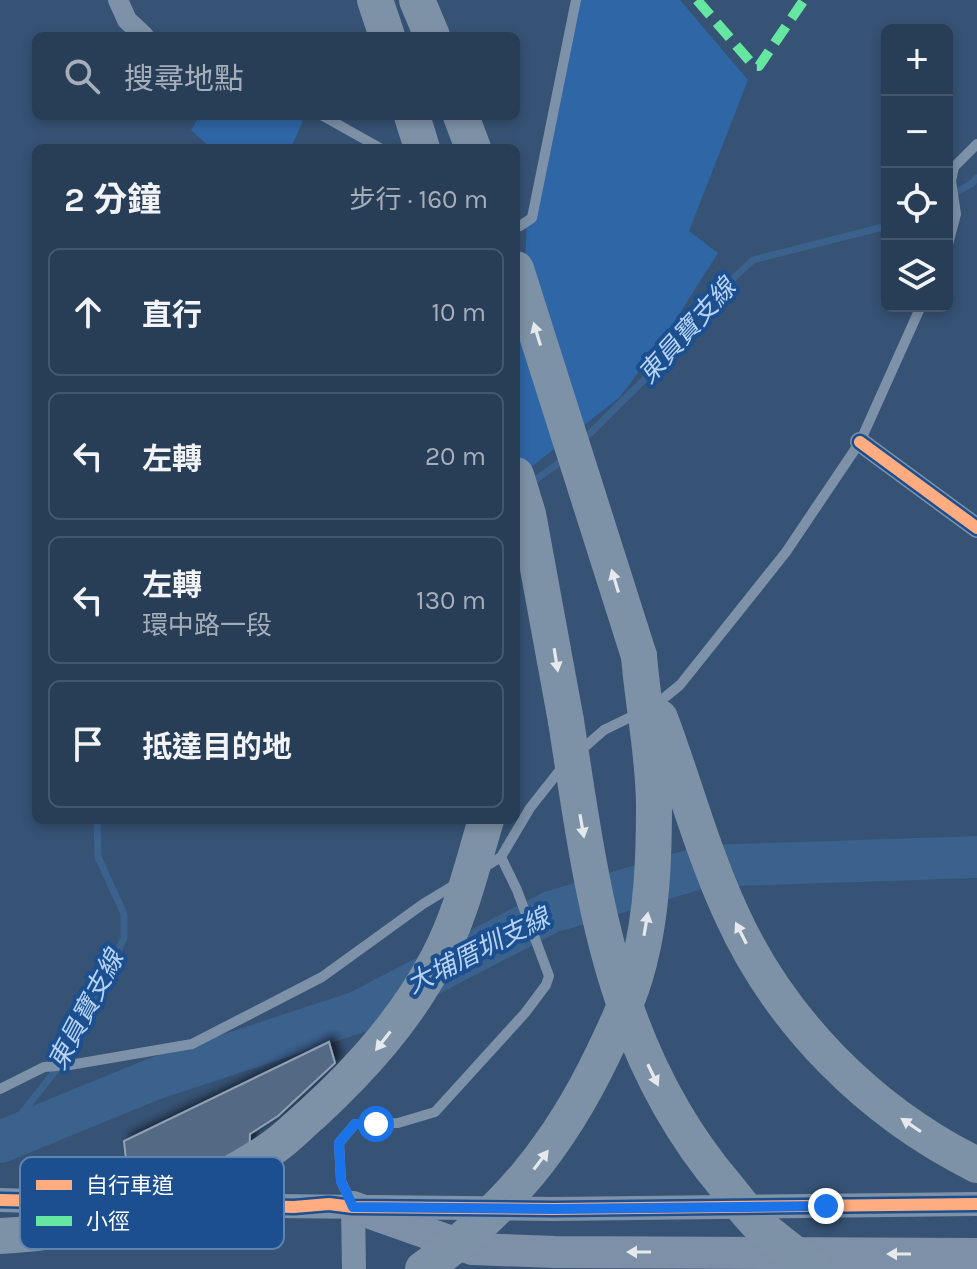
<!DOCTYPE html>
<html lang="zh-TW">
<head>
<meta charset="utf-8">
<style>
  body { margin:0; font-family:Karla,"Noto Sans TC",sans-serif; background:#344961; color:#f1f3f6 }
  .controls { position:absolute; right:24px; top:24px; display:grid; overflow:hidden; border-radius:12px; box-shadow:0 4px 12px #0003 }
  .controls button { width:72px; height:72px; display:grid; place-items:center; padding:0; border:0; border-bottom:2px solid #44576d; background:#283e57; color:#f1f3f6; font:40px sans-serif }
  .stop { position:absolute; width:24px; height:24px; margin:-18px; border:6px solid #1a73e8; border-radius:50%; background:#fff }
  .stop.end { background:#1a73e8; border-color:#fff; box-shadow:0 2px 8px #0008 }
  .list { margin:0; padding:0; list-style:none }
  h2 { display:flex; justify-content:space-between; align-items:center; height:104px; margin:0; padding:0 32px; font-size:34px }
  h2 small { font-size:26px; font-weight:400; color:#a5aeba }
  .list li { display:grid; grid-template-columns:52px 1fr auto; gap:24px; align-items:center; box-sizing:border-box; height:128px; margin:0 16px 16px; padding:0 16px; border:2px solid #44576d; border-radius:12px }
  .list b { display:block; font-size:30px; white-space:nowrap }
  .list p { margin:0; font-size:26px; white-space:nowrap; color:#a5aeba }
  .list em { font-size:26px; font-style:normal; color:#a5aeba }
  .icon { flex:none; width:44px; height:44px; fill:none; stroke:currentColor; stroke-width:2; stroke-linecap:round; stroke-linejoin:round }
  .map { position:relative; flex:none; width:977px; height:1269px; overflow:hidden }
  .search { position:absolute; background:#283e57; box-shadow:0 4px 12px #0003; left:32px; top:32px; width:488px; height:88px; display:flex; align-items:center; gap:20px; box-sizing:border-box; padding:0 28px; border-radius:12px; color:#a5aeba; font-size:30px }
  .panel { position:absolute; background:#283e57; box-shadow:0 4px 12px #0003; left:32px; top:144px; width:488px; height:680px; border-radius:12px }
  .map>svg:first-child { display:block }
</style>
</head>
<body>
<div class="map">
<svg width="977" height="1269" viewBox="0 0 977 1269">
  <defs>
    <filter id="shadow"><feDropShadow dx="6" dy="-6" stdDeviation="4" flood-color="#0009"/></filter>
  </defs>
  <rect width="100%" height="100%" fill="#365274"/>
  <!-- green -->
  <path fill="#2f66a5" d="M581,0H680L748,80L689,231L718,253L666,335L620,397L516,479V288L525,267L527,215Z
    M200,116H293L303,121L291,148H211L191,130Z"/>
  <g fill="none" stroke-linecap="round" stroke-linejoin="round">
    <!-- stream -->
    <path stroke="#3b618d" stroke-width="7" d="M947,197L971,184L977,178
      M583,440L656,368L708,302L753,260L887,226
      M528,485L563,460
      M0,1141L67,1056L98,995L124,938V914L98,857L97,820"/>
    <!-- river -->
    <path stroke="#3b618d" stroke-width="42" d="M0,1142L154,1079L358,1012L551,912L706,866L977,857"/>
  </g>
  <!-- building -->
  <path fill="#526984" stroke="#92a2b6" stroke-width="2" filter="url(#shadow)" d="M329,1042L335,1063L278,1116L250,1134L249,1161L126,1160L124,1141Z"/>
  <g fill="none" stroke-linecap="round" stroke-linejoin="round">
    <!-- service -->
    <path stroke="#7d92a8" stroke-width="10" d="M323,116L380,148
      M516,223L520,226L532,218L576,0
      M947,248L956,214L951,181L954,167L977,144
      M653,707L680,685L786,552L860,442L921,306
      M579,752L604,730L639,713
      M483,868L501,857L530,808L564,765
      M0,1089L44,1067L70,1065L192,1044L322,977L423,904L456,884
      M351,1202L341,1181L339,1143L355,1124L398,1123L435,1112L525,1013L546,985L549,976L517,890L501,857"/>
    <!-- minor -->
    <path stroke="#7d92a8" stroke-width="20" d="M118,0L127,20L144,36
      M860,442L977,528"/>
    <!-- tertiary -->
    <path stroke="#7d92a8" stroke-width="24" d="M0,1200L131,1204
      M172,1205L554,1209L977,1204
      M353,1207L354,1269"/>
    <!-- trunk -->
    <path stroke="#7e90a7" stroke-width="32" d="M353,1207L472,1249L555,1252L977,1254"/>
    <!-- motorway -->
    <path stroke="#7e92a7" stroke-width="36" d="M375,0L387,36
      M417,0L432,36
      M412,116L422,148
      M461,116L473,148
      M516,269L639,656
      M516,475L528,514L566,721"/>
    <!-- motorway-bridge -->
    <path stroke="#7e92a7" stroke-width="36" d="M660,718C684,782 702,850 731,913C780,1022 870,1112 977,1165
      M566,721C592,890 611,1051 726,1186C736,1198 746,1212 757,1223C775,1240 796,1254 814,1269
      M0,1236C91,1232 200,1199 275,1146C288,1137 300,1124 312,1114C362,1068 406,1019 438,958C461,915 472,866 486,820
      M423,1269C506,1212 560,1144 603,1054C617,1025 631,995 639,963C652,913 654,858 654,807C654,756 643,706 639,656"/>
    <!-- quiet -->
    <path stroke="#66e7a1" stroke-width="10" stroke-dasharray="20 10" stroke-linecap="butt" d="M697,0L754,66H759L804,0"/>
    <!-- cycleway casing -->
    <g stroke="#1b4f8f" stroke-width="17">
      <path id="cycleway" d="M860,442L977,528
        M0,1200L294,1207L329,1204L353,1207L554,1209L977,1204"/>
    </g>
    <!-- cycleway -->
    <use href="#cycleway" stroke="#ffac80" stroke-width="12"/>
  </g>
  <!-- one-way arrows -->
  <defs><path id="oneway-solid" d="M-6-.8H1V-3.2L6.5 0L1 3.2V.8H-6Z" transform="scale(2)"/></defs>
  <g fill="#e5e9ed">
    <use href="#oneway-solid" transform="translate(537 334) rotate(-107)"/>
    <use href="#oneway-solid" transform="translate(615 581) rotate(-107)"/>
    <use href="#oneway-solid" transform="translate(556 660) rotate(81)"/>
    <use href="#oneway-solid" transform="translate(582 826) rotate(80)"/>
    <use href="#oneway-solid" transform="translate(646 924) rotate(-80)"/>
    <use href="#oneway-solid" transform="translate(741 933) rotate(-117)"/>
    <use href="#oneway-solid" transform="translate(383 1041) rotate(128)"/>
    <use href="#oneway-solid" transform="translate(653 1075) rotate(64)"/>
    <use href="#oneway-solid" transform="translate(911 1125) rotate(-146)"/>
    <use href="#oneway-solid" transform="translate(541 1160) rotate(-53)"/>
    <use href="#oneway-solid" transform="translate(639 1252) rotate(-180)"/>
    <use href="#oneway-solid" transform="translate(899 1254) rotate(-180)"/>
  </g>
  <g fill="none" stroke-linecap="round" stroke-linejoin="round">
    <!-- route -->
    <path stroke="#1a73e8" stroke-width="10" d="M376,1124H355L339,1143L341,1181L353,1207L554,1209L826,1206"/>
  </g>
  <g text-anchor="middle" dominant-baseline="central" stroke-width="8" stroke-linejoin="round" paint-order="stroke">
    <!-- water labels -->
    <g font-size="26" font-style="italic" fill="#b5d3f5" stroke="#1b4f8f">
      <text transform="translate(687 331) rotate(-48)">東員寶支線</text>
      <text transform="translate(478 951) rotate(-27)">大埔厝圳支線</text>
      <text transform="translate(86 1010) rotate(-62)">東員寶支線</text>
    </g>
  </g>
  <!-- legend -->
  <rect x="20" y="1157" width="264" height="92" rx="12" fill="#1b4f8f" stroke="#5f84b1" stroke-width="2"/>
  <rect x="36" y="1180" width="36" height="10" fill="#ffac80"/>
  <rect x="36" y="1216" width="36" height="10" fill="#66e7a1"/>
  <g font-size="22" fill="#fff">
    <text x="86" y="1193">自行車道</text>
    <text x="86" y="1229">小徑</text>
  </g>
</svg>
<div class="controls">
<button>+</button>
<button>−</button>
<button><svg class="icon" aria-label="locate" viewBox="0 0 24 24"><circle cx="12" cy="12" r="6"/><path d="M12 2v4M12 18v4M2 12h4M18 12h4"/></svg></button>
<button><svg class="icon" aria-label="layers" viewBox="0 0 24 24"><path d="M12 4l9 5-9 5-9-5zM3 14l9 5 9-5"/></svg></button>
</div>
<div class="stop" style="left:376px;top:1124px"></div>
<div class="stop end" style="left:826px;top:1206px"></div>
<div class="search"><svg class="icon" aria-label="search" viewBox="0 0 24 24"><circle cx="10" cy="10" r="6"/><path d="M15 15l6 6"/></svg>搜尋地點</div>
<section class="panel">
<h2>2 分鐘<small>步行 · 160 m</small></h2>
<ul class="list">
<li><svg class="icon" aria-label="ahead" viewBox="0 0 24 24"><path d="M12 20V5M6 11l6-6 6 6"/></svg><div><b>直行</b></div><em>10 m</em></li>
<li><svg class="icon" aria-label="left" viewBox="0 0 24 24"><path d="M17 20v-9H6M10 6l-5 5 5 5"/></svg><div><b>左轉</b></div><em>20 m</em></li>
<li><svg class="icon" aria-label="left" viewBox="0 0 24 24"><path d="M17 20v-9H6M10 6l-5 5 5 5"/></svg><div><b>左轉</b><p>環中路一段</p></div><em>130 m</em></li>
<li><svg class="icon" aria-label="arrive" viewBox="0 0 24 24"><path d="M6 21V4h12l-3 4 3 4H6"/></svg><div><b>抵達目的地</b></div></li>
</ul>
</section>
</div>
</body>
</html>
